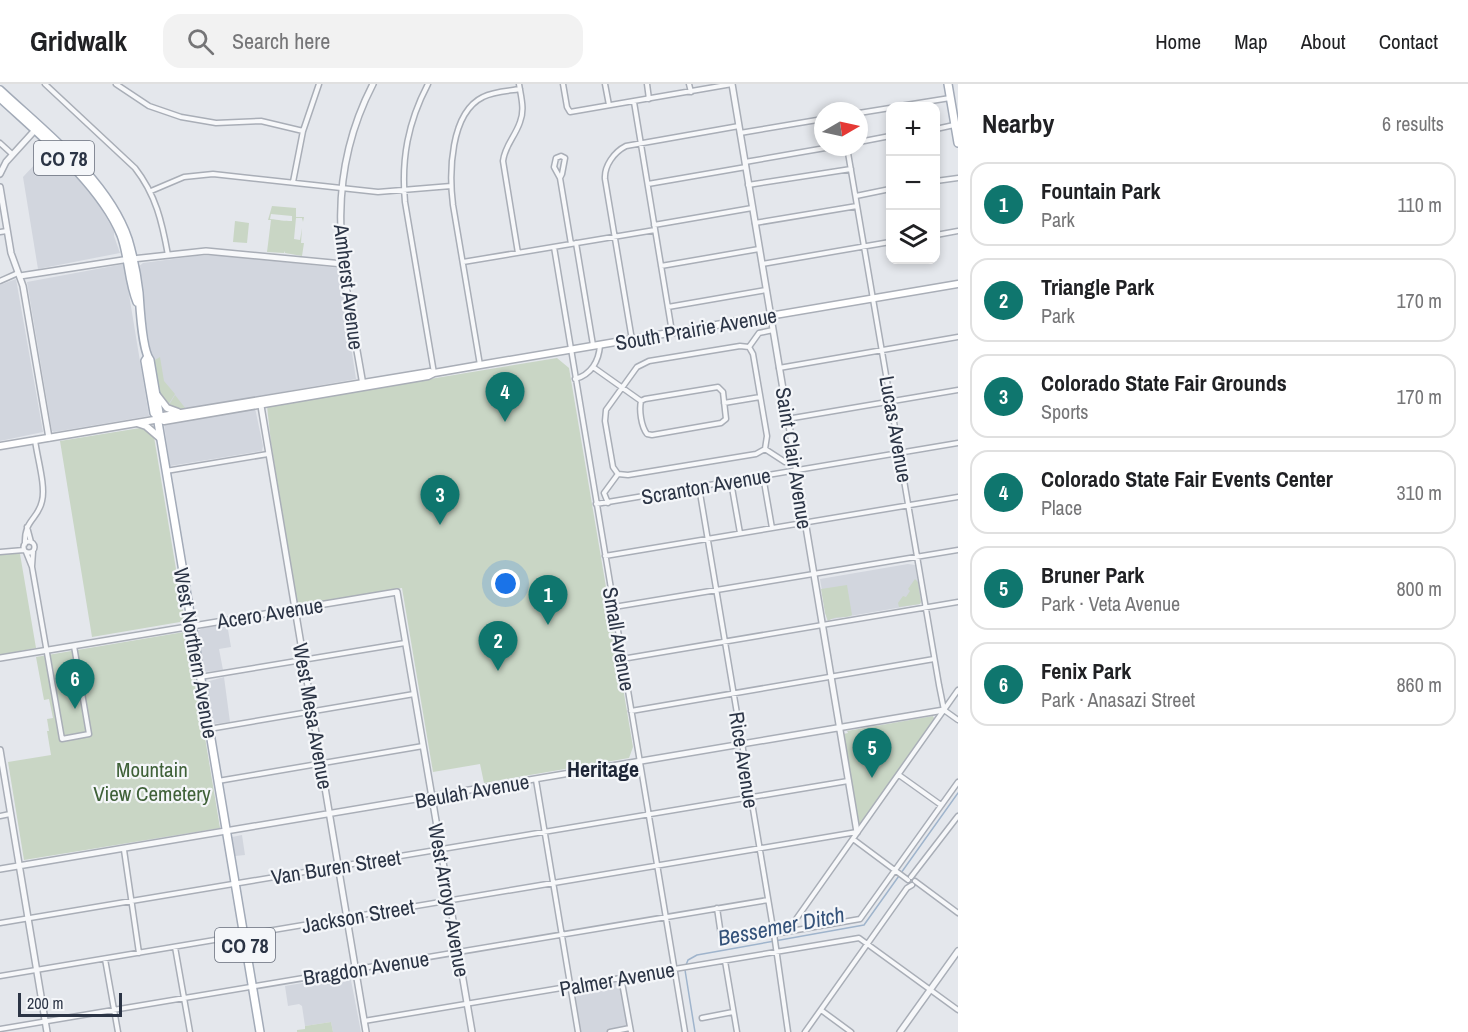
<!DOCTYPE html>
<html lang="en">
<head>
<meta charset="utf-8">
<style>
  body { margin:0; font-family:"Archivo Narrow",sans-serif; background:#f2f2f2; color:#202124 }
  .controls { position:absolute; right:18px; top:18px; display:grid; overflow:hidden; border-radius:12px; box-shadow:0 3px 9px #0003 }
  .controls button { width:54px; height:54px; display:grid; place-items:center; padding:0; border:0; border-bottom:2px solid #e0e0e0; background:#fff; color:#202124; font:30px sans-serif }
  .compass { position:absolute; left:814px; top:18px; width:54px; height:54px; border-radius:50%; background:#fff; box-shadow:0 3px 9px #0003; rotate:81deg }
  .scale { position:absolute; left:18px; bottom:15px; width:104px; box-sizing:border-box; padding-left:6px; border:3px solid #2b3445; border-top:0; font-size:16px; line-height:21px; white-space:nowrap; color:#2b3445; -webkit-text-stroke:4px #f4f6f9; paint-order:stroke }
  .you { position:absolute; left:506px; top:500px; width:21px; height:21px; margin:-15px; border:4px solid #fff; border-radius:50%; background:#1a73e8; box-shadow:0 0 0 9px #1a73e833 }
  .badge { display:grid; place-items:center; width:39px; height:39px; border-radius:50%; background:#0f766e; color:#fff; font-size:20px; font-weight:700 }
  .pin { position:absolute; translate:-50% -50px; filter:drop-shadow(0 2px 3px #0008) }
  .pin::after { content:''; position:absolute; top:32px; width:21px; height:18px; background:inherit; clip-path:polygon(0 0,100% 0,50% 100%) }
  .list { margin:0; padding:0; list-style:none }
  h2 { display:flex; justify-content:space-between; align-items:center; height:78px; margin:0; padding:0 24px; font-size:26px }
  h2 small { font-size:20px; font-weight:400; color:#757577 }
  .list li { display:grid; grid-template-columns:39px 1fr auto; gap:18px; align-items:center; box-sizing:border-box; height:84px; margin:0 12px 12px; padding:0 12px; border:2px solid #e0e0e0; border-radius:18px }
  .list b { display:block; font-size:22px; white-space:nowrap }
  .list p { margin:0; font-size:20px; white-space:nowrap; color:#757577 }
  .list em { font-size:20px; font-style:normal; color:#757577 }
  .icon { flex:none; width:33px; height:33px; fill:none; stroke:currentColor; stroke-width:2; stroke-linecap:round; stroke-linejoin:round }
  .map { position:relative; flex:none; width:958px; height:948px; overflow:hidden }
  header { display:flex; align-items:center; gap:36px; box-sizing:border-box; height:84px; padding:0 30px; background:#fff; border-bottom:2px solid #e0e0e0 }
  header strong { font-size:28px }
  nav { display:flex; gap:33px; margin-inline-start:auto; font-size:21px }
  .search { width:420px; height:54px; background:#f2f2f2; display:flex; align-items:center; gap:15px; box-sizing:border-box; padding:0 21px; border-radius:18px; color:#757577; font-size:22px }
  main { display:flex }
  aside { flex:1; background:#fff }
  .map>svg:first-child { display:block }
</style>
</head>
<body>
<header>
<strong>Gridwalk</strong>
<div class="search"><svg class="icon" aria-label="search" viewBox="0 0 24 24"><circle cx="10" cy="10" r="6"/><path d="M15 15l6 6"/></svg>Search here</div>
<nav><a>Home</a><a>Map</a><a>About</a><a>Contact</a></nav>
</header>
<main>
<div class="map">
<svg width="958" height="948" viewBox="0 0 958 948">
  <rect width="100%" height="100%" fill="#e4e7ec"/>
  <!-- built -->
  <path fill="#d2d6de" d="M49,65L75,91L98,119L114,147V152L120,169L38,185L23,93Z
    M221,171L339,184L356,295L186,325L175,324L167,321L157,305L137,187L138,183L143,179L196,172Z
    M124,180L149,332L54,348L52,347L27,198Z
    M16,195L43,348L0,357V201Z
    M255,324L263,362L262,367L170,382L164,340Z
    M908,480L915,481L921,518L920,520L827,536L820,495Z
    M227,540L231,563L219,565L223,586L205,588L197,547L203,544Z
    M224,593L230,638L213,640L206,598Z
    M242,751L245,771L235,772L232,753Z
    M350,891L361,948H333L331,938L305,942L302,922L299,920L288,922L285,902Z
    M621,893L630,944L610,948H578L571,903Z"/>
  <!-- green -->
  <path fill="#c9d6c5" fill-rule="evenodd" d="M272,122L296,124V133H304L303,138L302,134H296L294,155L300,156L302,144L301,159H304L302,172L285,169L284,167V169L267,168L271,136H268ZM271,130L292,132V137C284,137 279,136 270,135Z
    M235,137L249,139L247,159L233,158Z
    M160,273L164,297L175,310L168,321L159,310L153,277Z
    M557,274L569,284L633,663L629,674L484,699L480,680L433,688L402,504L300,521L297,519L271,359L267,322Z
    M175,311L186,325L220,320C205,323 181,331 169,321Z
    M140,344H146L154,353L184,533L180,538L92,553L60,357Z
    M19,464L36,564L0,571V467Z
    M915,495L918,498L921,518L920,520L899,523L898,519L903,512L906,513L910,507L908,505Z
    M847,501L852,531C847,535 835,531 828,537L825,529L821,505Z
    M184,548L188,551L220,744L24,776L8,678L51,671L47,647H49L47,635L53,634L49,615L44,616L36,573Z
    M933,632L935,636L861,740H859L843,650L848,649L847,647Z
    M331,938L333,948H297V946L305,945V942Z"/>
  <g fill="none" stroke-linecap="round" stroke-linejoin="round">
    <!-- stream -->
    <path stroke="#9fb4cc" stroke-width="1.5" d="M686,881L688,876L697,871L864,841L958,709
      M685,886L695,948"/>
    <!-- minor casing -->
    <g stroke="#a9aeb7" stroke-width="7">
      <path id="minor" d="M45,0L135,84C156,111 162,138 168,171
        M116,0L149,22L181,33L216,39L261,37L303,47
        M428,0C408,38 401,75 405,118L434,289
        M563,0L567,23L570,28L732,0
        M605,0L609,21
        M647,0L649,15
        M689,0L691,8
        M634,18L672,248
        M900,22L950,14
        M859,29L890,24
        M936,45L954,41
        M740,49L823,35
        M859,58L890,52
        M0,59L12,70
        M847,63L939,601L944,626L958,636
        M745,78L831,63
        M560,94L562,90L565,74L561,72L556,74L554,83L560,94L571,160
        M936,97L958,94
        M293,98L303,47L319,0
        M648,100L746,83
        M748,101L851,85
        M151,107L184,93L213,90L378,108L451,102
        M856,112L890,105
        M755,139L857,122
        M654,141L752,124
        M0,148L7,147
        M936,151L958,147
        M576,159L593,261
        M554,163L685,948
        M518,169L503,77C505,61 515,53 520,38C525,26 521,13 519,0
        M463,178L655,146
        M762,180L890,158
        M661,182L759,165
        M0,197L18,189
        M668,223L766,206
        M632,256L605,95C604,82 614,68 626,62L739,42
        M749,263L753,270L767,352L765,365
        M480,281L453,121C449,89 450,29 483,13C494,7 509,7 520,5
        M593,283L641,317C639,326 641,342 647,350L652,351L721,339L726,335L723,308L718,303L645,315L641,317
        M779,284L958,253
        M575,295C591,291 599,277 600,261
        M724,319L760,313
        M787,335L958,306
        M166,387L268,370
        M618,390L628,391L756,370L765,365L785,378L794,374
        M763,392L772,444
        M731,398L740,449
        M699,403L774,850L788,948
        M608,419L604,409L618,390L613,383L605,337L606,326L637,283L649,277L740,262L749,263L759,249L773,246
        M596,420L958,359
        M27,443L31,458
        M23.5 463a5.5 5.5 0 1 1 11 0a5.5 5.5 0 1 1-11 0Z
        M25,460C24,435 38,436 42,417C46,402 37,373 35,356
        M0,468L24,466
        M26,468L32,483L62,655L89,650L74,562
        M605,472L958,413
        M32,482L33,468
        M614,523L958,466
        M622,575L958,518
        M200,593L405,559
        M631,627L934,575
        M209,645L414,610
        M899,691L941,721
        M536,696L578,948
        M218,697L423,662
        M0,732L10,730
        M853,755L908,796
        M124,766L139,869
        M911,793L958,732
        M915,797L958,829
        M717,824L722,858
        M0,839L848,697
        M787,848L958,606
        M774,850L860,835L958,698
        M175,863L190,948
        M105,875L118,948
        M725,877L737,948
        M0,892L857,748
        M621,893L631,948
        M821,926L851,948
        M702,934L733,928
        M364,937L859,854L958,926
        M0,945L768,816
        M610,948L630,944
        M805,948L907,804L912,801"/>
    </g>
    <!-- tertiary casing -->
    <g stroke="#a9aeb7" stroke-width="8">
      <path id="tertiary" d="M732,0L857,748
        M0,90L6,78L36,45
        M0,103L11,169L23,202L49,354
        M20,192L123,176L206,167L343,180
        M363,301C345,193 319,104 373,0
        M260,316L366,948
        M0,574L397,508L472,948
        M0,666L47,948
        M0,785L944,626
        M900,948L958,867"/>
    </g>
    <!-- secondary casing -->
    <g stroke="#a9aeb7" stroke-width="9">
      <path id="secondary" d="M157,311L167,324L178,328
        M160,335L164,337L428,292L434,289L480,281L958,200
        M137,339L146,342L160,354
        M0,362L160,335L163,332L430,288"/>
    </g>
    <!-- primary casing -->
    <g stroke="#a3abb8" stroke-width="10">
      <path id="primary" d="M948,0L958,59
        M0,6C44,47 108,96 128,155C133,172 137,191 139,209C140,223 142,266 150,276L159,329L157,332
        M0,14C40,51 100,100 121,151C129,172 128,197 137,218
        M147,274L145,277L154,329L157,332L260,948"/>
    </g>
    <!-- minor -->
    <use href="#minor" stroke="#f7f8fa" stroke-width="4"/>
    <!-- tertiary -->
    <use href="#tertiary" stroke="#f7f8fa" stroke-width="5"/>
    <!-- secondary -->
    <use href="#secondary" stroke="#fff" stroke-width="6"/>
    <!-- primary -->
    <use href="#primary" stroke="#fff" stroke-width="7"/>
  </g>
  <g text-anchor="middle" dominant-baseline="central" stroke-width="4.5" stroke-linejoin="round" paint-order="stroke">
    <!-- shield labels -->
    <g fill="#f4f6f9" stroke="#676e7b" stroke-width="1.5">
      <rect x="34" y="57" width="60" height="34" rx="4.5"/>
      <rect x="215" y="844" width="60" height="34" rx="4.5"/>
    </g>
    <g font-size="20" font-weight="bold" fill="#2b3445">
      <text x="64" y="74">CO 78</text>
      <text x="245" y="861">CO 78</text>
    </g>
    <!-- street labels -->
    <g font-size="21" fill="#2b3445" stroke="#f4f6f9">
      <text transform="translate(349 203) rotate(83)">Amherst Avenue</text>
      <text transform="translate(696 245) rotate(-10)">South Prairie Avenue</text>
      <text transform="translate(896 345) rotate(80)">Lucas Avenue</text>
      <text transform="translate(794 374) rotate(81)">Saint Clair Avenue</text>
      <text transform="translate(706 402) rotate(-10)">Scranton Avenue</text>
      <text transform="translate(270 529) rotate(-9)">Acero Avenue</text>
      <text transform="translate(619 555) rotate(80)">Small Avenue</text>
      <text transform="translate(196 569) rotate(80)">West Northern Avenue</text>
      <text transform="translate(313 632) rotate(80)">West Mesa Avenue</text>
      <text transform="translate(744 676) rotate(81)">Rice Avenue</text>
      <text transform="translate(472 707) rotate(-10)">Beulah Avenue</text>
      <text transform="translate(336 783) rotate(-9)">Van Buren Street</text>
      <text transform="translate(449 816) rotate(80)">West Arroyo Avenue</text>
      <text transform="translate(358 832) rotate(-10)">Jackson Street</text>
      <text transform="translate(366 884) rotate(-9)">Bragdon Avenue</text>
      <text transform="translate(617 895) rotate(-10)">Palmer Avenue</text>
    </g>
    <!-- park labels -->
    <g font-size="21" fill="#3f6138" stroke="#f4f6f9">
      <text x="152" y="685">Mountain<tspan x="152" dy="24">View Cemetery</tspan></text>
    </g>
    <!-- neighbourhood labels -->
    <g font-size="22" font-weight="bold" fill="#1d2536" stroke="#f4f6f9">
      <text x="603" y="685">Heritage</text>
    </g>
    <!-- water labels -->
    <g font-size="22" font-style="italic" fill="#34527a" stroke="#f4f6f9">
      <text transform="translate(781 842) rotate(-11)">Bessemer Ditch</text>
    </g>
  </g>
</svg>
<div class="controls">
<button>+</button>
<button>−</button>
<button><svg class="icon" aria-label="layers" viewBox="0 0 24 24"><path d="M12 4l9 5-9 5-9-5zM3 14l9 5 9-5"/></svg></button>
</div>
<svg class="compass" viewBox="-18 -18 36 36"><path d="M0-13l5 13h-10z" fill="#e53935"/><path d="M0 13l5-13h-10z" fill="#757577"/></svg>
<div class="scale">200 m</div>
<div class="you"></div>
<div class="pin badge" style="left:548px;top:541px">1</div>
<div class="pin badge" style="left:498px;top:587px">2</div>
<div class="pin badge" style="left:440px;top:441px">3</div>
<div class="pin badge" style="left:505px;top:338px">4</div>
<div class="pin badge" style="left:872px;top:694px">5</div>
<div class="pin badge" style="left:75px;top:625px">6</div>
</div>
<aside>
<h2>Nearby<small>6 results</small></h2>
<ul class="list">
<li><span class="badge">1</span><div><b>Fountain Park</b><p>Park</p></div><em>110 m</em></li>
<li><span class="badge">2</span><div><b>Triangle Park</b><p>Park</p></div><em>170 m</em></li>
<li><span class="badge">3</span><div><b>Colorado State Fair Grounds</b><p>Sports</p></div><em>170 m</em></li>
<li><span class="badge">4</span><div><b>Colorado State Fair Events Center</b><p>Place</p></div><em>310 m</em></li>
<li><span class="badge">5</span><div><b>Bruner Park</b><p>Park · Veta Avenue</p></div><em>800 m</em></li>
<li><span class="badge">6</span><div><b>Fenix Park</b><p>Park · Anasazi Street</p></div><em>860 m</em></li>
</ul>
</aside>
</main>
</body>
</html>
